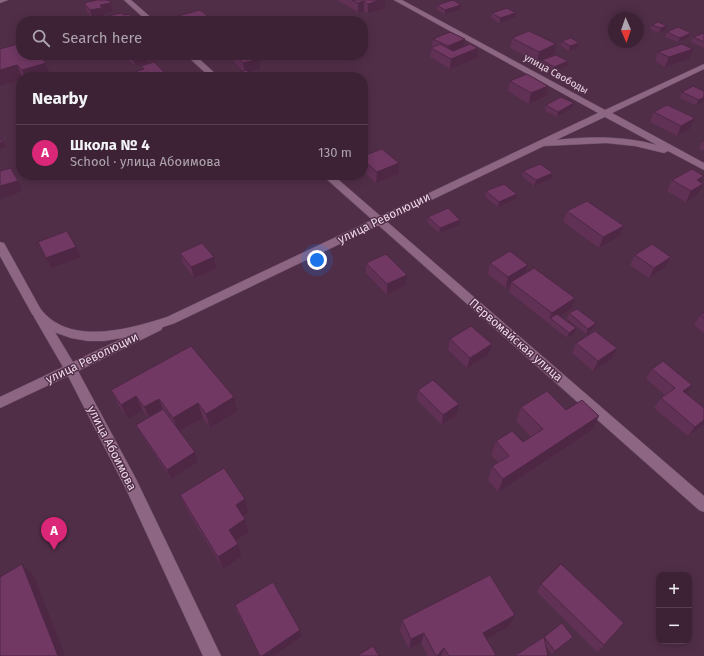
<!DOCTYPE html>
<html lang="en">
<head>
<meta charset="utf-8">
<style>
  body { margin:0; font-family:"Fira Sans",sans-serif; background:#482f42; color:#f1f3f6 }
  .controls { position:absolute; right:12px; bottom:12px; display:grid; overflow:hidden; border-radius:8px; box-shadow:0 2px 10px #0003 }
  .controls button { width:36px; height:36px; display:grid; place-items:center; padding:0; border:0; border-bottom:1px solid #563f51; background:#3d2236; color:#f1f3f6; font:20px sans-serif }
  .compass { position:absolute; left:608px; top:12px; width:36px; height:36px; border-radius:50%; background:#3d2236; box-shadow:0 2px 10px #0003; rotate:178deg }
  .you { position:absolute; left:317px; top:260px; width:14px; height:14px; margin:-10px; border:3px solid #fff; border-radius:50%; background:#1a73e8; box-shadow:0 0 0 6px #1a73e833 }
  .badge { display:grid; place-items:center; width:26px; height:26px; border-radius:50%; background:#db2777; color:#fff; font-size:13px; font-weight:700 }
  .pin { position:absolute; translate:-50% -33px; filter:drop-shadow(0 1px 2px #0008) }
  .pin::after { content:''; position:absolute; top:21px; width:14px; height:12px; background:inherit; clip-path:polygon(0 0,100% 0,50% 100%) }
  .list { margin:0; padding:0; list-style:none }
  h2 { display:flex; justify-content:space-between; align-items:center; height:52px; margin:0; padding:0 16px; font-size:17px }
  h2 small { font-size:13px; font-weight:400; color:#ada4ad }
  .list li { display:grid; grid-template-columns:26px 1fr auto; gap:12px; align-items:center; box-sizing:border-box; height:56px; padding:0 16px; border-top:1px solid #563f51 }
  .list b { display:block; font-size:15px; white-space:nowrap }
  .list p { margin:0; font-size:13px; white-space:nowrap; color:#ada4ad }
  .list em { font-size:13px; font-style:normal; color:#ada4ad }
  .icon { flex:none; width:22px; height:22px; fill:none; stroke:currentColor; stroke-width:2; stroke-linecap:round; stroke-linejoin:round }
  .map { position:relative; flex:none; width:704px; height:656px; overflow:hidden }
  .search { position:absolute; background:#3d2236; box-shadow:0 2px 10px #0003; left:16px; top:16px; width:352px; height:44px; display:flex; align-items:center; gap:10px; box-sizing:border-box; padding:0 14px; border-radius:16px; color:#ada4ad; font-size:15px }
  .panel { position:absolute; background:#3d2236; box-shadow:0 2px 10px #0003; left:16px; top:72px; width:352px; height:108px; border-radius:16px }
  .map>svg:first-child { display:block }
</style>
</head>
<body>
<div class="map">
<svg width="704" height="656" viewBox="0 0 704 656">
  <rect width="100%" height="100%" fill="#512e48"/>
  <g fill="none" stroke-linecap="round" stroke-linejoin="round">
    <!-- street casing -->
    <g stroke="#694b62" stroke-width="1">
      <path id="street" d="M0,0H8L0,3Z
        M124,0H131L155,21H147Z
        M186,55H195L219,77H210Z
        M322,175H333L704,496V512L699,510Z
        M40,313L44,314L73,362L153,324L157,322L161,324L163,327L161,330L78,371L136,479L221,656H203L126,489L68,376L0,408V397L63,367L34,317L36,314Z"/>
    </g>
    <!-- secondary casing -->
    <g stroke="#694b62" stroke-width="1">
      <path id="secondary" d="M394,0H402L605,110L704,64V69L612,113L704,163V170L668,151L664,153L635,146L606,143L544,146L175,323L139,335L104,341H88L71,338L51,331L37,320L32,314L0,256V242L4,243L40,308C68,347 130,329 167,317L598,113ZM605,117L657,145C625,136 590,136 556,140Z"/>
    </g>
    <!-- street -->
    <use href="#street" fill="#8d6683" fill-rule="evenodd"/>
    <!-- secondary -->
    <use href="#secondary" fill="#8d6683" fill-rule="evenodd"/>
  </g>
  <!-- wall -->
  <path fill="#603055" d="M337,0H385V8L368,13L364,11L358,12Z
    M84,3L113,12L104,14V17L124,15L135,20V21H100V18H101L93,20L87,12Z
    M437,5H461L460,10L445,14L437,10Z
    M492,13H516L515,17L500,23L491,18Z
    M178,16L210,18L211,21H179Z
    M652,25L667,26L666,30L659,33L650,29Z
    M667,32L691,33L689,37L678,42L665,37Z
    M704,33V48L691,42L693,37Z
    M512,38L556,44L554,54L537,62L510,48Z
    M433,39L464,46L477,58L450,69L430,57L431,48L432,47Z
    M562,41L579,43L577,48L569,51L561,46Z
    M0,49L46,63L51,77H21Z
    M693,49L689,59L665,67L655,61L658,52Z
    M131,55H149L145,56L146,57L148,62L135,66L129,61L128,56Z
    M210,55H223L214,58Z
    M233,55H255L260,69L249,72L255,77H237L236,74L243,71L234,62Z
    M542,60L567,66L553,72L541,65Z
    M141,66L169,77H138L137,71L142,70Z
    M510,81L546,96L529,104L508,91Z
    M704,91L696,105L680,98L682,92Z
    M574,103L572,108L557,117L545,111L546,105Z
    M654,112L695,118L690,129L677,136L650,122Z
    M704,142V151L699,149L701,143Z
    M363,156L399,163V174L376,183L363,171Z
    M523,171L553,173L552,178L534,186L522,176Z
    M263,175H280L268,180Z
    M704,176L701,182L698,194L686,202L667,191L672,180Z
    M486,191L516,199L498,207L485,197Z
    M567,211L619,236L599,248L563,222Z
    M428,217L459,225L439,233L427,222Z
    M180,253L216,268L194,278L183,263Z
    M635,255L671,257L666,267L649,278L630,265Z
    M366,263L406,285L387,295L366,273Z
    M490,263L528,265L526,273L575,298L571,309L560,316L574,334L567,338L509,292L511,285L506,288L488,274Z
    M569,313L593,329L586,334L567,319Z
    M704,313V333L694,325L700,315Z
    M450,339L492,344L489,354L467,368L448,350Z
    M576,343L617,348L612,359L593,371L572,353Z
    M191,346L237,411L210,428L203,418L179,432L195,452L198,462L171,479L141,434L136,425L148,418L143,410L128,419L118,404L111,390Z
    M652,369L687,394L704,408V424L688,436L654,408L661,398L665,395L646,379Z
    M418,390L457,414L442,425L417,400Z
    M521,407L566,410L592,430L498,492L488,480L492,466L498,462L491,455L496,441L523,442L531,437L516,421Z
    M180,495L248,512L243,515L245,519L249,532L236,540L238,544L242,556L223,569L186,508Z
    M541,584L604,645L597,652L537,592Z
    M235,605L301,637L273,656H260L237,613Z
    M515,615L509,626L486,638L496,655L495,656H428L421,643L409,649L400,631L402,620Z
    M544,637L570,640L552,654L546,646L548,656H515L516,655Z"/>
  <!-- shaded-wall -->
  <path fill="#4e2745" d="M380,0H385V8L368,13V4Z
    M364,1V11L358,12V3Z
    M111,3L113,12L104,14V17L93,20L90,10L100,5Z
    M461,5L460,10L445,14V10Z
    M516,13L515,17L500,23V18Z
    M210,18L211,21H199Z
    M667,26L666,30L659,33L661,28Z
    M691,33L689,37L678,42L680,38Z
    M465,39L463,49L447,56L448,46Z
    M579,43L577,48L569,51L570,46Z
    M556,44L554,54L537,62L539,52Z
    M478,48L477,58L450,69L451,59Z
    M693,49L689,59L665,67L669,57Z
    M214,55H223L214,58Z
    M146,57L148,62L135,66L134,61Z
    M259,59L260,69L245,73L243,63Z
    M568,61L567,66L553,72L554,67Z
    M46,63L51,77H25L22,70Z
    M17,65L22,77H21V80L0,86V70Z
    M147,72L148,77H140V74Z
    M548,86L546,96L529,104L531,93Z
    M704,97V101L696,105L699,100Z
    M574,103L572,108L557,117L558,112Z
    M695,118L690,129L677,136L681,126Z
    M3,142L6,147L0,149V143Z
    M399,163V174L376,183L377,172Z
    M553,173L552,178L534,186L536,180Z
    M267,175H280L268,180Z
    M704,176L699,186L697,180Z
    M18,181L23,191L0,199V186Z
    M703,184L698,194L686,202L691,191Z
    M517,194L516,199L498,207L499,202Z
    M460,220L459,225L439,233L440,228Z
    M624,226L619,236L599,248L603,237Z
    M76,247L81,257L51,268L46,258Z
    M214,257L216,268L194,278L191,267Z
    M671,257L666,267L649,278L654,268Z
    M528,265L525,276L511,282V285L506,288L508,277Z
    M407,275L406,285L387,295V284Z
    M575,298L571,309L553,321L550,318L552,313Z
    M596,323L593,329L586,334L588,329Z
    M576,328L574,334L567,338L569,333Z
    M492,344L489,354L467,368L470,358Z
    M617,348L612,359L593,371L598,361Z
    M692,385L686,395L683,391Z
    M136,396L143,410L128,419L121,405Z
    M234,397L237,411L210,428L206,414Z
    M159,399L164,413L151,421L144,407Z
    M198,403L203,418L178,432L173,418Z
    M459,404L457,414L442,425L443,415Z
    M599,416L592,430L498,492L503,479Z
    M704,420V424L688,436L695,427Z
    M195,452L198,462L171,479L167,470Z
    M245,499L248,512L240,518L236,505Z
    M245,519L249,532L233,542L229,530Z
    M238,544L242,556L223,569L218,557Z
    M22,564L34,576L65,656H58Z
    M515,615L509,626L479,643L483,633Z
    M300,630L301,637L273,656H262Z
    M424,633L421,643L409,649L411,639Z
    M573,637L570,640L552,654L555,651Z
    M444,648L441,656H437Z"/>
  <!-- building -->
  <path fill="#703863" stroke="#4e2745" d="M97,0H108L111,3L100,5L102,8L90,10L84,3Z
    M352,0H380L368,4L364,1L358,3Z
    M453,0L461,5L445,10L437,5Z
    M507,8L516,13L500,18L492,13Z
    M200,10L210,18L199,21H184L178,16Z
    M121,13L124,15L129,14L135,20L131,21H102L100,18Z
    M658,22L667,26L661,28L652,25Z
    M678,27L691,33L680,38L667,32Z
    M529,31L556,44L539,52L512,38Z
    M450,32L465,39L448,46L433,39Z
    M704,33V42L693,37Z
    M571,38L579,43L570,46L562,41Z
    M21,43V55H38L46,63L22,70L17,65L0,70V49Z
    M440,44L453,51L470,44L478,48L451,59L431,48Z
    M682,44L693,49L669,57L658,52Z
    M131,55H143L146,57L134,61L128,56Z
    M235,55H255L259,59L243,63Z
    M556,55L568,61L554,67L542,60Z
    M154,62L169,77H152L147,72L140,74L137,71L144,69L141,66Z
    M246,70L255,77H241L236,74Z
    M527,74L548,86L531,93L510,81Z
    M693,86L704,91V97L699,100L682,92Z
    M561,97L574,103L558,112L546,105Z
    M667,105L695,118L681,126L654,112Z
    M0,138L3,142L0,143Z
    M382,149L399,163L377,172L363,160V156Z
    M540,164L553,173L536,180L523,171Z
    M11,168L18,181L0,186V171Z
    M692,169L704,176L697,180L703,184L691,191L672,180Z
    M504,184L517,194L499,202L486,191Z
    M587,201L624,226L603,237L567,211Z
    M448,208L460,220L440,228L428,217Z
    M67,231L76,247L46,258L38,242Z
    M202,243L214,257L191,267L180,253Z
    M652,244L671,257L654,268L635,255Z
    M510,251L528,265L508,277L490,263Z
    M386,254L407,275L387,284L366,263Z
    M534,268L575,298L552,313L511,282Z
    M577,309L596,323L588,329L569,313Z
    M704,313V318L700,315Z
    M557,314L576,328L569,333L550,318Z
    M471,326L492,344L470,358L450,339Z
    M595,331L617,348L598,361L576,343Z
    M191,346L234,397L206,414L198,403L173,418L159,399L144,407L136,396L121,405L111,390Z
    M663,361L692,385L683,391L704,408V420L695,427L661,398L675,388L652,369Z
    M433,380L459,404L443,415L418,390Z
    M547,391L566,410L582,400L599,416L503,479L492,466L509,456L496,441L512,431L523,442L543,429L521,407Z
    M163,409L195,452L167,470L136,425Z
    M224,468L245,499L236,505L245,519L229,530L238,544L218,557L180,495Z
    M22,564L58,656H0V577Z
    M561,564L624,623L604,645L541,584Z
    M490,575L515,615L483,633L496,655L493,656H449L444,648L437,656H436L424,633L411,639L402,620Z
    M273,582L300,630L262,656H260L235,605Z
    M562,623L573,637L555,651L544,637Z
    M544,637L548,656H516V655Z
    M373,646L379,656H357Z"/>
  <g text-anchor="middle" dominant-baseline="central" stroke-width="3" stroke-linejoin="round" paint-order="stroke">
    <!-- far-street labels -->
    <g font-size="10" fill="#edd7e7" stroke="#512e48">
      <text transform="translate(556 74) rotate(29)">улица Свободы</text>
    </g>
    <!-- street labels -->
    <g font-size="12" fill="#edd7e7" stroke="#512e48">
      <text transform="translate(384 218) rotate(-26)">улица Революции</text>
      <text transform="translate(516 340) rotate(41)">Первомайская улица</text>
      <text transform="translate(92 358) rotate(-26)">улица Революции</text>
      <text transform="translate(112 448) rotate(63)">улица Абоимова</text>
    </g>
  </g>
</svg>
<div class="controls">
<button>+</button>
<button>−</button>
</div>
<svg class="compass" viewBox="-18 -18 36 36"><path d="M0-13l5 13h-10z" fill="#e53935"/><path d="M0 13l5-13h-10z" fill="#ada4ad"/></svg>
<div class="you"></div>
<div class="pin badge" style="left:54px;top:550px">A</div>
<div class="search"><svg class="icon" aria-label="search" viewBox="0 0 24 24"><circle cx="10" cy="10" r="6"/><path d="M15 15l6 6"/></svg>Search here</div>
<section class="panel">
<h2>Nearby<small></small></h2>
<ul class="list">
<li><span class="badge">A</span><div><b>Школа № 4</b><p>School · улица Абоимова</p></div><em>130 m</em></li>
</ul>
</section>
</div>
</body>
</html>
